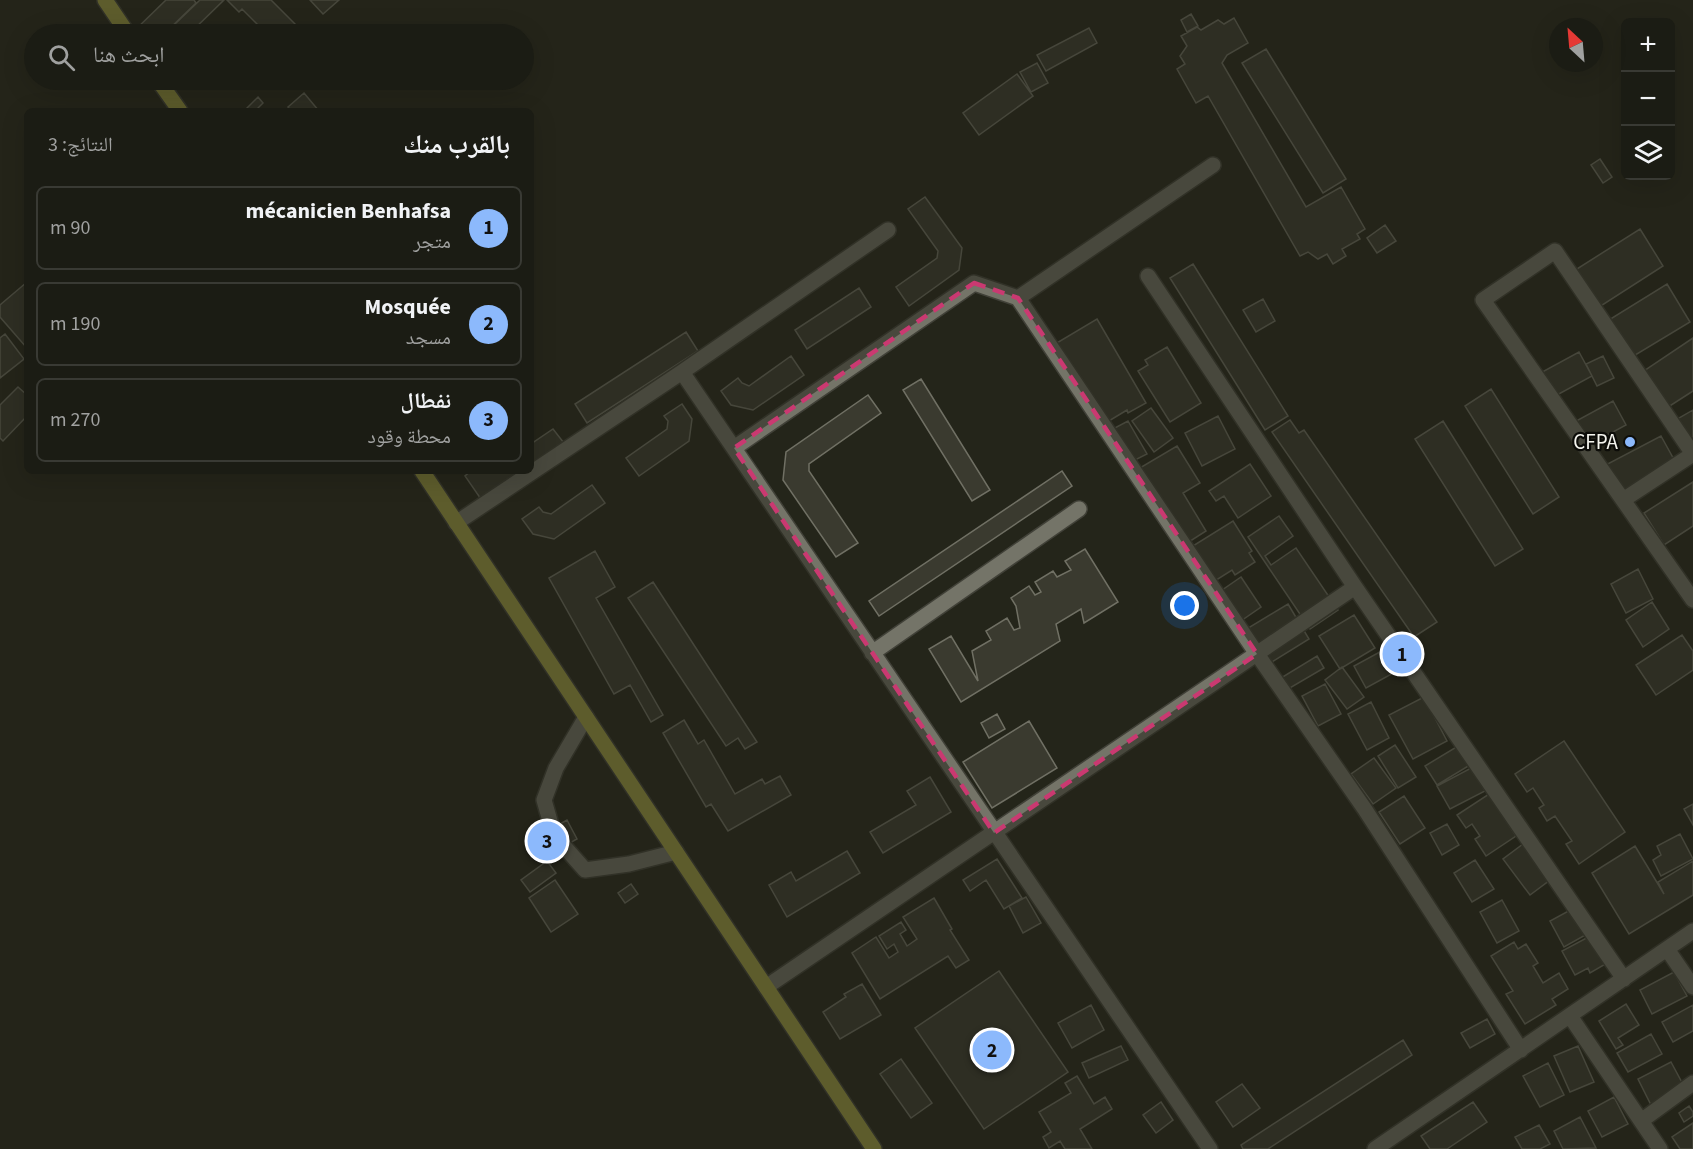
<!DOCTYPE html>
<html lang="ar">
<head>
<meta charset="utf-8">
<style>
  body { margin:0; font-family:"Source Sans 3","Noto Naskh Arabic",sans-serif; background:#24251d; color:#f1f3f6; direction:rtl }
  .controls { position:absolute; right:18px; top:18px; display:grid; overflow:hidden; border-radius:9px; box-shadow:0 6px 24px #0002 }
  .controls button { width:54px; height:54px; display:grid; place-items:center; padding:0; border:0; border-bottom:2px solid #393a34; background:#1b1c14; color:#f1f3f6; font:30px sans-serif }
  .compass { position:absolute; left:1549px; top:18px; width:54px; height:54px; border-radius:50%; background:#1b1c14; box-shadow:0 6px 24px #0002; rotate:334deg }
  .you { position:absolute; left:1185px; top:606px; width:21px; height:21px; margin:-15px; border:4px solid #fff; border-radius:50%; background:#1a73e8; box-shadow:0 0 0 9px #1a73e833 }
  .badge { display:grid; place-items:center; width:39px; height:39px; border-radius:50%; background:#8cb9fc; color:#111; font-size:20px; font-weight:700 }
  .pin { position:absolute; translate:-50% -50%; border:3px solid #fff; box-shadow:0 2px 6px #0006 }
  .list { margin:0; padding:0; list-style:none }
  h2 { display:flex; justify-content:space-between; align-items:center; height:78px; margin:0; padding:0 24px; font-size:26px }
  h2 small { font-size:20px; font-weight:400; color:#a0a1a0 }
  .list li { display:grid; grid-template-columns:39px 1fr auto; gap:18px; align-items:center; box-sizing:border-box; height:84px; margin:0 12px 12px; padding:0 12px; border:2px solid #393a34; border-radius:9px }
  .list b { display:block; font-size:22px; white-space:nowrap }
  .list p { margin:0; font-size:20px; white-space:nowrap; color:#a0a1a0 }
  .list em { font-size:20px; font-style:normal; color:#a0a1a0 }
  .icon { flex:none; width:33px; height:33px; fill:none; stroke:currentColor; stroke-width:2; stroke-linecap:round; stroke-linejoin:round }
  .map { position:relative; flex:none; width:1693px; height:1149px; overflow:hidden; direction:ltr }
  .search { position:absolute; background:#1b1c14; box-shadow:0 6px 24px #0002; left:24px; top:24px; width:510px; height:66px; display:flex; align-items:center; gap:15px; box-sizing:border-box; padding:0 21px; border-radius:33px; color:#a0a1a0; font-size:22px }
  .panel { position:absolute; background:#1b1c14; box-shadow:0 6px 24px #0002; left:24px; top:108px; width:510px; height:366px; border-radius:9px; direction:rtl }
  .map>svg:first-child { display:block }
</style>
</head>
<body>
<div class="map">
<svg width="1693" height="1149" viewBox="0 0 1693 1149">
  <rect width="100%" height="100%" fill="#24251a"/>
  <!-- building -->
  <path fill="#3a3a2f" stroke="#707064" stroke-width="1.5" d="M166,0H194L196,3L164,34H134L132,33Z
    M200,0H224L189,34H186L175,24Z
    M227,0H271L305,34H267L242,9L239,12Z
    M310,0H339L323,14Z
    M1191,14L1198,26L1187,32L1181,20Z
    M1234,18L1248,43L1227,55L1222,63L1306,207L1341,187L1365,229L1357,234L1360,239L1342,249L1346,256L1333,264L1327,254L1318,259L1308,252L1300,256L1208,96L1196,103L1177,69L1185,64L1180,56L1187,46L1181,36L1197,27L1201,30L1218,20L1224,24Z
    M1089,28L1097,43L1046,71L1037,55Z
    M1266,49L1346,179L1323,193L1242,63Z
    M1037,63L1048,83L1031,92L1020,72Z
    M1017,74L1033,96L979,135L963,113Z
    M304,93L319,111H292L288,107Z
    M258,97L263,103L255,111H250L247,108Z
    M1600,159L1612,177L1603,183L1591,165Z
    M925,197L962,248L959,270L909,306L896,287L937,258L938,251L908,209Z
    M1385,225L1396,241L1377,253L1367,238Z
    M1640,229L1663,266L1593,311L1569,274Z
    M1193,264L1288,416L1265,430L1170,278Z
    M27,282V346L26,347L0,317V305Z
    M1667,284L1690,322L1627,360L1604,323Z
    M859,288L871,307L807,349L795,330Z
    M1263,299L1275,321L1256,332L1243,310Z
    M1097,319L1146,403L1128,413L1127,410L1099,427L1050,347Z
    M686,332L698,351L587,423L575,404Z
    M5,334L24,359L0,378V338Z
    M1693,338V391L1662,411L1638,375Z
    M1167,347L1201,403L1170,422L1138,371L1148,365L1145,360Z
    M1579,352L1592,376L1546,401L1533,377Z
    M791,356L804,375L753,410L731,405L721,391L738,378L742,383L749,386Z
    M1603,356L1614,378L1597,386L1586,364Z
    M921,379L990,490L972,501L903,390Z
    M18,387L27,395V416L3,441L0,438V405Z
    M1491,389L1559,497L1533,514L1465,406Z
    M868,395L881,413L809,464V471L858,543L836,557L783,480L786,452Z
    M1613,401L1626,425L1580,450L1567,426Z
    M682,404L692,419L689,441L639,476L626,458L667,429L668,421L664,416Z
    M1151,408L1173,438L1154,452L1132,421Z
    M1693,410V458L1672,422Z
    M1218,416L1235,449L1202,466L1185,433Z
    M1290,420L1299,433L1304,430L1437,622L1414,637L1272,432Z
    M1128,421L1147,454L1127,464L1109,431Z
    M1443,421L1523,549L1495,566L1415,439Z
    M553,429L564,443L531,466V444Z
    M1661,436L1677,465L1614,498L1598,469Z
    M1177,446L1200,483L1183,493L1206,531L1181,547L1133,472Z
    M1250,464L1271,496L1238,518L1224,496L1216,501L1209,491Z
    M471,471H515L521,480L485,505L465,476Z
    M1062,471L1072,486L879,616L869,601Z
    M1693,482V526L1664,545L1644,513Z
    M592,485L605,503L554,539L533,534L522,519L539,507L543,512L551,514Z
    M1279,516L1293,536L1265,556L1271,565L1296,548L1338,610L1310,629L1248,537Z
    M1233,521L1252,551L1249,553L1255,562L1235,575L1232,570L1210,584L1188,549Z
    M1085,549L1118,602L1084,623L1081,609L1056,624L1060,641L961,702L929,649L951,636L978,681L972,651L991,640L986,631L1007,618L1014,630L1020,628L1016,606L1011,598L1029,586L1035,595L1041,592L1035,582L1053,571L1057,577L1071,570L1065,561Z
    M595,551L615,587L596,598L663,715L651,722L630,685L614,694L549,578Z
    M1638,569L1653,599L1626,613L1611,584Z
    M1241,577L1261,607L1235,625L1215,595Z
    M653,582L757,742L745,749L738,738L726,746L628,598Z
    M1652,602L1669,629L1643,647L1626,620Z
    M1288,604L1309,639L1262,668L1240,633Z
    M1354,615L1375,648L1340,669L1319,636Z
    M1682,635L1693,651V670L1656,695L1636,665Z
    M1387,648L1399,670L1366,688L1354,666Z
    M1317,656L1324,668L1283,692L1276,681Z
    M1342,667L1364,697L1347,709L1325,680Z
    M1325,684L1341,714L1318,726L1302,696Z
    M1424,697L1447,741L1413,759L1389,715Z
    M1371,702L1389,738L1367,750L1348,714Z
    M997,714L1005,729L989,738L981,723Z
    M684,720L698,744L704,740L735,794L762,779L765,784L780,776L791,795L728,831L711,804L706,807L663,733Z
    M1029,721L1057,768L992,808L963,762Z
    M1564,741L1625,832L1579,864L1566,844L1572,841L1555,816L1547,821L1539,808L1544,805L1533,788L1527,792L1515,774Z
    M1395,745L1416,777L1398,788L1378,756Z
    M1458,746L1470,765L1437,785L1425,766Z
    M1374,758L1396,788L1373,804L1351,774Z
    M1473,767L1485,791L1450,809L1437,786Z
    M930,777L951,812L883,853L870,832L916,805L907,791Z
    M1489,794L1516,836L1486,856L1475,839L1480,836L1472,824L1466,828L1457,815Z
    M1404,796L1425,828L1400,844L1379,812Z
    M1693,804V825L1684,809Z
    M567,820L577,839L541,859L531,840Z
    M1447,824L1459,845L1442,855L1430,833Z
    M1680,834L1693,859L1661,876L1653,860L1661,855L1657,846Z
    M1523,844L1550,880L1530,895L1503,859Z
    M1635,846L1664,894L1658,882L1693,861V895L1629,934L1592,873Z
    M847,851L860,873L787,917L769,885L791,872L796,881Z
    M997,859L1022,898L1004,909L986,880L970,891L963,880Z
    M1475,860L1494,889L1472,902L1454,873Z
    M547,861L556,873L530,892L521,880Z
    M555,880L578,914L551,932L529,898Z
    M631,884L638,894L625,903L618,893Z
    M1026,897L1041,923L1023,933L1009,906Z
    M934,898L952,929L950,930L969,960L956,968L948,956L880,999L852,953L876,937L889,958L898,952L894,944L887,949L879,936L901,922L906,930L900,934L907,946L917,939L903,917Z
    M1502,900L1519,931L1497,943L1480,912Z
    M1574,908L1589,933L1564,947L1550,921Z
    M1594,934L1609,962L1590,973L1588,968L1575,975L1562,951Z
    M1514,942L1518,949L1526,944L1538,963L1533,966L1543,983L1559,973L1568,989L1552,999L1556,1005L1525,1024L1506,994L1513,991L1491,956Z
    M999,971L1068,1072L984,1129L915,1028Z
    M1674,972L1687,996L1652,1014L1640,990Z
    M862,984L881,1015L840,1039L823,1012L846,997L844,994Z
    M1626,1004L1639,1025L1618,1038L1623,1045L1616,1049L1599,1021Z
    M1091,1005L1104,1030L1072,1048L1058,1023Z
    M1693,1005V1031L1673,1042L1662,1022Z
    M1487,1019L1495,1034L1470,1048L1461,1033Z
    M1651,1034L1662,1054L1628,1072L1617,1053Z
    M1403,1040L1412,1055L1268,1149H1243L1241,1145Z
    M1121,1046L1128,1060L1089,1078L1082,1063Z
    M1578,1046L1594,1082L1570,1092L1554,1056Z
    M901,1059L932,1103L911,1118L880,1074Z
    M1671,1062L1686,1090L1652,1107L1638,1079Z
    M1548,1063L1564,1095L1540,1107L1523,1076Z
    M1077,1076L1094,1104L1105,1097L1112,1109L1080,1129L1092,1149H1065L1060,1141L1049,1148L1043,1137L1051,1132L1039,1112L1071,1093L1065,1083Z
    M1242,1084L1260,1108L1233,1127L1216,1102Z
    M1614,1097L1628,1124L1602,1137L1588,1111Z
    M1161,1102L1173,1120L1156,1133L1143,1115Z
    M1473,1102L1487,1122L1447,1149H1430L1421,1136Z
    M1689,1106L1693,1112V1116L1684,1122L1679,1113Z
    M1580,1117L1596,1148L1563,1149L1554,1131Z
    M1693,1123V1149H1680L1672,1137Z
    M1539,1125L1550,1144L1540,1149H1522L1515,1137Z"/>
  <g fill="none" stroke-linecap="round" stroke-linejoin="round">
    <!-- minor casing -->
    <g stroke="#414138" stroke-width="18">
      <path id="minor" d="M1148,276L1355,587L1624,979
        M1018,298L1257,654L1364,808L1521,1050
        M682,372L1210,1149
        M734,448L974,283L1018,298L1213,165
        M1623,500L1693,454L1555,251L1483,300L1693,600
        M456,523L682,372L888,230
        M872,653L1079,509
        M586,717L556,768L544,800L554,835L585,870L629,864L676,852
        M1667,949L1693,987
        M766,987L1355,587
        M1570,1016L1660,1149
        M1641,1121L1693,1083
        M1375,1149L1693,931"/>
    </g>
    <!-- major casing -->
    <g stroke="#414138" stroke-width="18">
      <path id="major" d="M105,0L128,34
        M158,80L180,111
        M422,471L874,1149"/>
    </g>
    <!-- minor -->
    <use href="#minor" stroke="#747468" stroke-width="15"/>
    <!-- major -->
    <use href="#major" stroke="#a3a143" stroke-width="15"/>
  </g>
  <!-- marked area -->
  <path d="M0 0H1693V1149H0ZM974,283L1018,298L1257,654L994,833L734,448Z" fill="#24251a" fill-opacity=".55" fill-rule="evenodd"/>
  <path fill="none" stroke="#ca3971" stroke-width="4.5" stroke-dasharray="12 8" stroke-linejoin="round" d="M974,283L1018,298L1257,654L994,833L734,448Z"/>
  <!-- markers -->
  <circle fill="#8cb9fc" stroke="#0d0d09" stroke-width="2" cx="1630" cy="442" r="6"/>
  <g text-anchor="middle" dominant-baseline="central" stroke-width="4.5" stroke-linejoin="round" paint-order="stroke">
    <!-- poi labels -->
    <g font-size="21" fill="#f5f5ee" stroke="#0d0d09" text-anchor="end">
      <text x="1618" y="442">CFPA</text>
    </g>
  </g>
</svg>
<div class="controls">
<button>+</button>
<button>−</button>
<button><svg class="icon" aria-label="layers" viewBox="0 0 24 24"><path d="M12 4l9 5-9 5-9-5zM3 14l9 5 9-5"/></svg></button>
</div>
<svg class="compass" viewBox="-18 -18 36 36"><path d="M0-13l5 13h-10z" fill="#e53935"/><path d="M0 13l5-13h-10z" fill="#a0a1a0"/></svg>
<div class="you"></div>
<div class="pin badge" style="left:1402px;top:654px">1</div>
<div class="pin badge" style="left:992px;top:1050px">2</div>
<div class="pin badge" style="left:547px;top:841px">3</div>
<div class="search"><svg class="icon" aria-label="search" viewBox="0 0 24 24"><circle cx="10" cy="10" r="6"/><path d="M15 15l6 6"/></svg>ابحث هنا</div>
<section class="panel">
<h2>بالقرب منك<small>النتائج: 3</small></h2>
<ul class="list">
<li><span class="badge">1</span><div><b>mécanicien Benhafsa</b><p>متجر</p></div><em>90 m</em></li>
<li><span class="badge">2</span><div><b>Mosquée</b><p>مسجد</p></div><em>190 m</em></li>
<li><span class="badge">3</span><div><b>نفطال</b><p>محطة وقود</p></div><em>270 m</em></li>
</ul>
</section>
</div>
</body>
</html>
